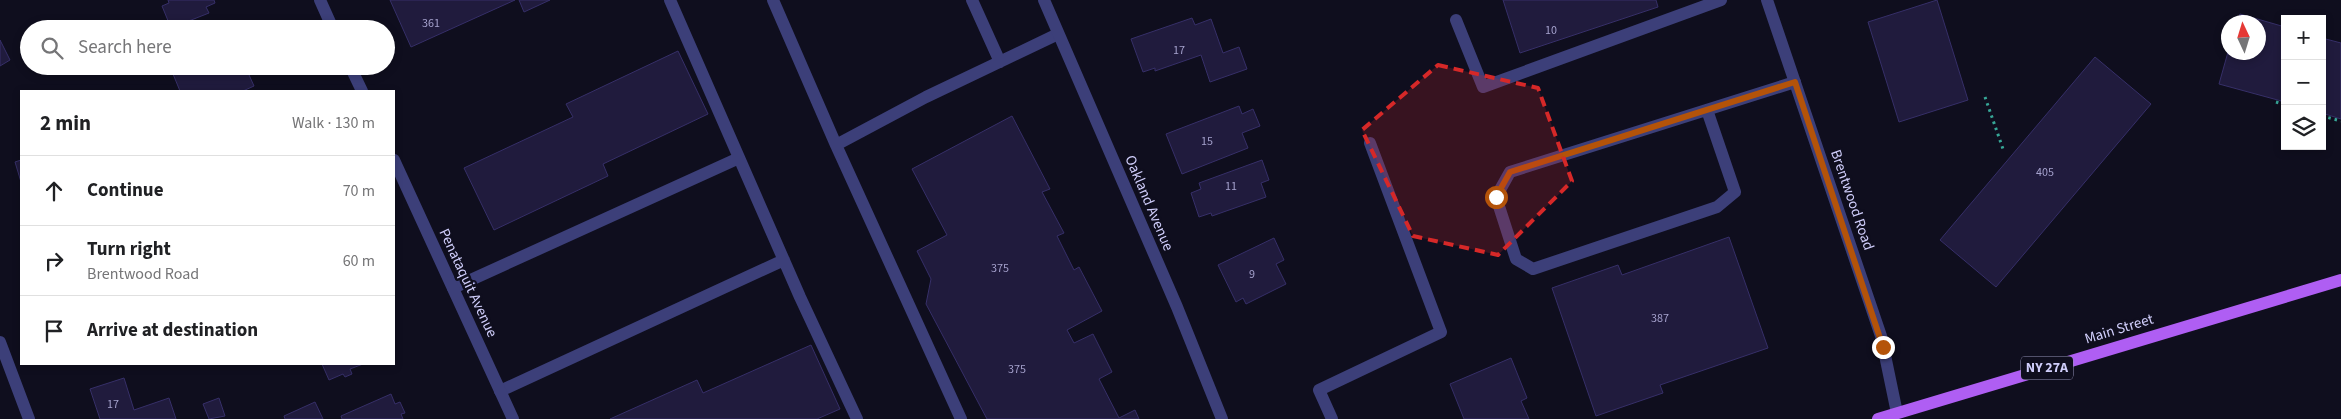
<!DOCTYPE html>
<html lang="en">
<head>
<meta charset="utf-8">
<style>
  body { margin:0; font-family:"Source Sans 3",sans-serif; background:#f6f6f6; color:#202124 }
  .controls { position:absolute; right:15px; top:15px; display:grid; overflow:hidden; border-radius:0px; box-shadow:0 2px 8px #0003 }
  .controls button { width:45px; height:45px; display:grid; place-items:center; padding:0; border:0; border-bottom:1px solid #e0e0e0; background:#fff; color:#202124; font:25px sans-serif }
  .compass { position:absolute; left:2221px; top:15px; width:45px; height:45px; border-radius:50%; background:#fff; box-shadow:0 2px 8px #0003; rotate:356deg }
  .stop { position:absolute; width:15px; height:15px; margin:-11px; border:4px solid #b45309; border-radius:50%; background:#fff }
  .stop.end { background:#b45309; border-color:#fff; box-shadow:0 1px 5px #0008 }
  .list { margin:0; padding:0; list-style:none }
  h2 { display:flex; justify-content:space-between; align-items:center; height:65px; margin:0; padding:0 20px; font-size:21px }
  h2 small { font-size:16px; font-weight:400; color:#757577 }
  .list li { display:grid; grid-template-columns:32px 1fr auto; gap:15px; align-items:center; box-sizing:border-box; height:70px; padding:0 20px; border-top:1px solid #e0e0e0 }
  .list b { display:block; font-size:19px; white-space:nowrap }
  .list p { margin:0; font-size:16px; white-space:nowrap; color:#757577 }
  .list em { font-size:16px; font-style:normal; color:#757577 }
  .icon { flex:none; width:28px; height:28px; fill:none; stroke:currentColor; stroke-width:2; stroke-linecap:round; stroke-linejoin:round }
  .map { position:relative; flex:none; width:2341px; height:419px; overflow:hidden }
  .search { position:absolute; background:#fff; box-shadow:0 2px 8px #0003; left:20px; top:20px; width:375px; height:55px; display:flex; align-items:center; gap:12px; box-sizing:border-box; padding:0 18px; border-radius:28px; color:#757577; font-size:19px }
  .panel { position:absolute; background:#fff; box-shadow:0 2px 8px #0003; left:20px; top:90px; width:375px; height:275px; border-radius:0px }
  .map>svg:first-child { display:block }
</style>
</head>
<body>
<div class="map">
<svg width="2341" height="419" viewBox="0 0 2341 419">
  <rect width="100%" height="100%" fill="#0f0e1e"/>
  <!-- building -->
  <path fill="#201b3d" stroke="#362f68" d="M168,0H214L215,3L206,7L209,13L171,28L162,6L169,3Z
    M390,0H515L411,47Z
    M519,0H550L524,12Z
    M1503,0H1656L1658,7L1520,53Z
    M1937,0L1968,100L1899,122L1868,22Z
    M2240,14L2285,27V102L2219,84L2228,52H2258V22H2237Z
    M1192,18L1195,25L1211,19L1223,53L1239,47L1247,69L1210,82L1201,55L1155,71V68L1143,72L1131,39Z
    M2322,38L2341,43V119L2322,113Z
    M0,40L10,60L0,66Z
    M678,51L708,114L603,164L608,176L494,230L464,168L573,117L566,104Z
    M2095,57L2151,104L1996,287L1940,240Z
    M186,66H245L254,86L243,91H180L173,74L187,68Z
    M1239,106L1242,114L1253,109L1260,126L1242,133L1248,148L1182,174L1166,134Z
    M1012,116L1050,189L1042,192L1064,233L1057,236L1074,270L1079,267L1102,311L1067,330L1074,343L1093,334L1112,372L1099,379L1119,418L1135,410L1139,419H987L926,304L931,279L917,251L947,235L912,169Z
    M21,160V182L15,162Z
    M1262,160L1269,180L1261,183L1266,197L1212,216L1211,213L1199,217L1191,193L1201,189L1199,183Z
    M1729,237L1768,348L1660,385L1663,393L1596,416L1552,288L1618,265L1622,275Z
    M1274,238L1284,260L1276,264L1286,284L1246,304L1243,298L1236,302L1218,265Z
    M811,345L840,409L817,419H610L697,380L703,393Z
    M1511,358L1527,398L1521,401L1529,419H1464L1450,384Z
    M322,364H363L350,369L352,374L345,377L343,374L329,380Z
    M124,378L134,410L169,398L176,419H100L90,389Z
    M391,394L395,404L400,402L405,413L401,414L403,419H342L341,416Z
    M219,398L225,416L209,419L203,404Z
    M315,402L323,419H285L284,416Z"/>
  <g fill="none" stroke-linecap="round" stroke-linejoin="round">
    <!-- path -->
    <path stroke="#37a797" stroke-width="3" stroke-dasharray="2.5 4" stroke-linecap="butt" d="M1985,97L2003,149
      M2276,102L2285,105
      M2322,116L2341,121"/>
    <!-- service -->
    <path stroke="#3c3f79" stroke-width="12" d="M670,0L800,297L857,419
      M773,0L836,145
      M972,0L1000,62
      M1456,20L1483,87L1721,0
      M1707,110L1735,192L1717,207L1533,269L1516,259L1496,197L1510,172L1795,82
      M453,288L739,158
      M500,391L784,260
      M961,419L836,145L926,97L1058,34
      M1332,419L1319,390L1441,332L1370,143"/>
    <!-- minor -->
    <path stroke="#3c3f79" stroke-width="12" d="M320,0L333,29
      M1044,0L1177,307L1222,419
      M350,66L362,91
      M394,160L513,419
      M0,342L29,419"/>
    <!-- tertiary -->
    <path stroke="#3c3f79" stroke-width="12" d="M1767,0L1881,336L1897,413"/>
    <!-- primary -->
    <path stroke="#af5ef3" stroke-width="12" d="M1878,419L2341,280"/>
  </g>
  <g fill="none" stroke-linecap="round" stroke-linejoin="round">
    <!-- route -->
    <path stroke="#b45309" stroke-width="6" d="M1496,197L1510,172L1795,82L1883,347"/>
  </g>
  <!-- marked area -->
  <path fill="#d62828" fill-opacity="0.2" stroke="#d62828" stroke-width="4" stroke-dasharray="10 6" stroke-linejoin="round" d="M1438,65L1538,88L1572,181L1498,255L1413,236L1362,130Z"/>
  <g text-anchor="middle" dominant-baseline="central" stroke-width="5" stroke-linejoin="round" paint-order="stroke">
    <!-- number labels -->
    <g font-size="12" fill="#a4a1cc">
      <text x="431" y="23">361</text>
      <text x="1551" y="30">10</text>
      <text x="1179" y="50">17</text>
      <text x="1207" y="141">15</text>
      <text x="2045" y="172">405</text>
      <text x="1231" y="186">11</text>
      <text x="1000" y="268">375</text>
      <text x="1252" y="274">9</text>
      <text x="1660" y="318">387</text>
      <text x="1017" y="369">375</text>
      <text x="113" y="404">17</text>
    </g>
    <!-- shield labels -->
    <rect fill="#0f0e1e" stroke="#9694b9" stroke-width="1" x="2021" y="356.5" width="52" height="23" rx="4"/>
    <g font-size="14" font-weight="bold" fill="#d0cefb">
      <text x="2047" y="368">NY 27A</text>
    </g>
    <!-- street labels -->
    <g font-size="15" fill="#d0cefb" stroke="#0f0e1e">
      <text transform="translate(1852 200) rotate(71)">Brentwood Road</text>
      <text transform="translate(1149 203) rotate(67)">Oakland Avenue</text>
      <text transform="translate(468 283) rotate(65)">Penataquit Avenue</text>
      <text transform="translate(2119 329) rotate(-17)">Main Street</text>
    </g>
  </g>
</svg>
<div class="controls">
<button>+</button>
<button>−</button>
<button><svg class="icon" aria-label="layers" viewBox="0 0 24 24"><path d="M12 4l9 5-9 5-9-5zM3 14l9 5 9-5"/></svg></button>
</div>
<svg class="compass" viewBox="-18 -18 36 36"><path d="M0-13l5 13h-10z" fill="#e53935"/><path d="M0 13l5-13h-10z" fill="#757577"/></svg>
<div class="stop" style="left:1496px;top:197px"></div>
<div class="stop end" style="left:1883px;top:347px"></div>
<div class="search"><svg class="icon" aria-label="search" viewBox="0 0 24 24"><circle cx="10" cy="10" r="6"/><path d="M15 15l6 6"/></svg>Search here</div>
<section class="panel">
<h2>2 min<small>Walk · 130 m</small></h2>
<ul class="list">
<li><svg class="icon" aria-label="ahead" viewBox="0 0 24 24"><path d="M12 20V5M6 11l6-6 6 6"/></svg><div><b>Continue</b></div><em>70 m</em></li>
<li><svg class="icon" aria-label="right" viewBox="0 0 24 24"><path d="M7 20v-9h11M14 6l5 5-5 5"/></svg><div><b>Turn right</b><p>Brentwood Road</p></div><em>60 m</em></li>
<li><svg class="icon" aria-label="arrive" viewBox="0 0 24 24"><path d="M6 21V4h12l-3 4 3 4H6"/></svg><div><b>Arrive at destination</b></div></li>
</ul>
</section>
</div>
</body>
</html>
